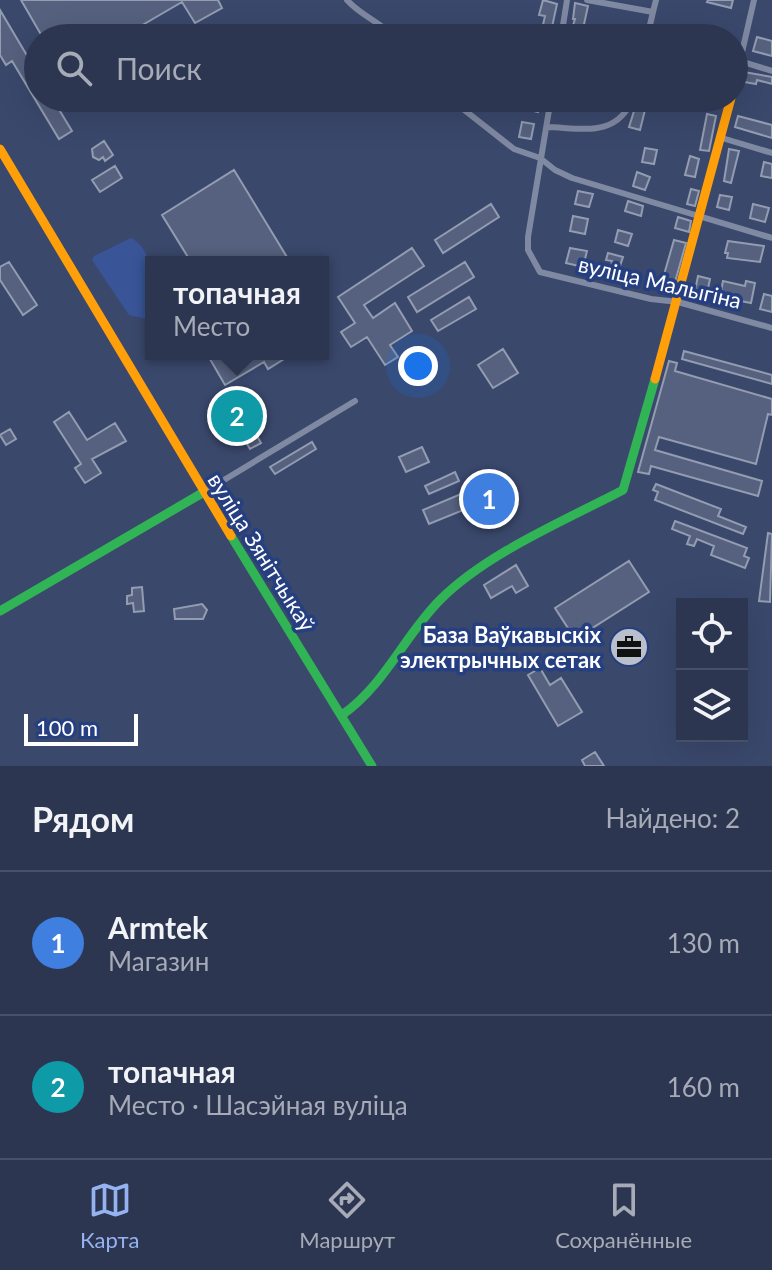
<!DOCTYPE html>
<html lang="ru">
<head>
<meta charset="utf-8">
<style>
  body { margin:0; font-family:Lato,sans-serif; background:#343e58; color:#f1f3f6 }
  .controls { position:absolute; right:24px; bottom:24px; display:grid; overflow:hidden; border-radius:0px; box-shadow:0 8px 32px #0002 }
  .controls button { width:72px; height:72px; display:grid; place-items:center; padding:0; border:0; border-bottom:2px solid #485068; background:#2c3651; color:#f1f3f6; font:40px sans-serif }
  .scale { position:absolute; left:24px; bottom:20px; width:114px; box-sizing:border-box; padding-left:8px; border:4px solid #fff; border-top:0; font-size:22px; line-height:28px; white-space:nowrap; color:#fff; -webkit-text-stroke:6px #253f81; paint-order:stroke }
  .you { position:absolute; left:418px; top:366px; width:28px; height:28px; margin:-20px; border:6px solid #fff; border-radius:50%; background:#1a73e8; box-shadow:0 0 0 12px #1a73e833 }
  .badge { display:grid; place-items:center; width:52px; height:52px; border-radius:50%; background:#95b2f1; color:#fff; font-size:26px; font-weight:700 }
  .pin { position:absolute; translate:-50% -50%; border:4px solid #fff; box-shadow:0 2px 8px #0006 }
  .popup { position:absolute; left:145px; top:256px; width:184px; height:104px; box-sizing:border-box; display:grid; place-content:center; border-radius:0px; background:#2c3651; filter:drop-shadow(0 2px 6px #0005); font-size:26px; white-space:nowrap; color:#a6abb7 }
  .popup b { font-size:30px; color:#f1f3f6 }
  .popup::after { content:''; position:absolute; left:50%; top:100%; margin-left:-16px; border:16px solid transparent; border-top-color:#2c3651 }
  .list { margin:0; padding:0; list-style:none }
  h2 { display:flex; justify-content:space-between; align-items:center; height:104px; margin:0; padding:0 32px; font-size:34px }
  h2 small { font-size:26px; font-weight:400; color:#a6abb7 }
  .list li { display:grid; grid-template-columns:52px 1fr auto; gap:24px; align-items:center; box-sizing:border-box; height:144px; padding:0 32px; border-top:2px solid #485068 }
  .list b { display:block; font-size:30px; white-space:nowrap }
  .list p { margin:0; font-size:26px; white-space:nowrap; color:#a6abb7 }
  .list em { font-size:26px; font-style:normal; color:#a6abb7 }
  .icon { flex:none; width:44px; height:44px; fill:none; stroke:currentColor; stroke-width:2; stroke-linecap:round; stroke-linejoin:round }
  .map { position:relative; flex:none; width:772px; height:766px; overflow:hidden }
  .search { position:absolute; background:#2c3651; box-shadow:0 8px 32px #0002; left:24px; right:24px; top:24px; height:88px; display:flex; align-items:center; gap:20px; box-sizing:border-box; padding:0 28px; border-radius:44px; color:#a6abb7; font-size:30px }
  .sheet { height:392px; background:#2c3651 }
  nav { display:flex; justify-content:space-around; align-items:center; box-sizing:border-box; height:112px; border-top:2px solid #485068; background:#2c3651; font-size:22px; color:#a6abb7 }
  nav a { display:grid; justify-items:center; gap:4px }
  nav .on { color:#95b2f1 }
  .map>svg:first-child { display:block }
</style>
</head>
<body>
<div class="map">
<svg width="772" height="766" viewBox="0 0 772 766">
  <rect width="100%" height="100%" fill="#3a486c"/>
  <!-- green -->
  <path fill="#395598" d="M131,238C158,252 151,294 151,320L129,315L92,260L94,256Z"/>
  <!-- building -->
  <path fill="#55617e" stroke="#939cb1" stroke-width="2" d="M21,0H218L222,8L195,23L182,2L120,38H43Z
    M543,0L557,4L552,27L556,28L554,38H540L545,16L539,15Z
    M708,0H733L731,8L707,2Z
    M575,3L588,6L581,38H569L575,19H573Z
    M0,10L38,74V98H52L72,131L59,139L12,61L6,65L0,55Z
    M757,37L772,41V56L753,51Z
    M744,72L772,77V84L757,80L756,84L744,82Z
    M529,98H542L538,112L526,109Z
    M635,108L645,110L640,130L629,127Z
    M707,114L716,116L709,151L700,150Z
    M738,116L772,125V138L735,127Z
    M522,122L534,124L531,139L519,137Z
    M104,141L113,155L105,161L103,157L99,160L93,157L92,149Z
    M645,148L657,150L654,164L642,162Z
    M729,149L739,151L731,183L724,181Z
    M690,156L699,159L695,177L685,175Z
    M764,162L772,164V178L761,176Z
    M115,166L122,178L100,192L92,180Z
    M234,170L290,262H191L162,215Z
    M637,172L650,177L645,190L633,186Z
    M691,189L699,191L695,206L687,204Z
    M578,191L593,194L589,207L575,204Z
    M720,195L732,197L729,210L717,207Z
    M628,201L643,206L641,216L625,211Z
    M491,204L499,217L443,253L435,240Z
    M753,204L769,208L765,222L750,218Z
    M573,216L588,219L585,234L570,231Z
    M678,217L691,221L689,232L675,228Z
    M618,230L632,234L628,246L615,242Z
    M674,240L686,243L675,282L663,278Z
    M728,241L764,246L760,262L727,258L728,253H725Z
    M412,248L424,266L364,305L373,318L395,303L412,331L390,345L398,357L385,365L367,337L351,347L341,332L355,323L338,297Z
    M570,248L587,251L583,267L566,263Z
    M608,253L623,257L619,269L611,267L612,261L606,260Z
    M9,262L37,305L23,315L0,280V267Z
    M465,262L474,277L417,312L408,297Z
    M698,276L710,279L707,293L695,291Z
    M723,281L745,286L746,281L755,283L751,303L720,297Z
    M764,294L772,296V312L760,309Z
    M469,297L476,309L438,331L431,320Z
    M503,349L518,373L493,388L478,365Z
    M684,351L772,375V384L682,359Z
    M207,354H229L233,361L245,354H292L268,369L264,362L225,385Z
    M669,361L677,363L675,371L772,399V415L768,414L756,464L659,437L655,450L762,481L758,496L651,466L649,474L638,472Z
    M69,412L87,440L115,423L126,441L92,459L101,473L85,483L75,468L81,464L54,422Z
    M252,427L261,443L250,449L241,434Z
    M10,429L16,439L6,445L0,435Z
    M312,442L316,449L275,474L270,467Z
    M422,447L429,462L406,472L399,457Z
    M455,472L459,481L429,494L425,486Z
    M487,483L490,491L497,488L504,509L495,512L498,521L479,526L473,506L429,524L423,510Z
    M656,484L721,509L718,516L746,527L743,534L655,500L658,492L653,490Z
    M675,521L747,548L744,556L749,558L745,568L711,555L714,546L697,539L694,546L687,544L690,536L672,529Z
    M768,533L772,534L770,602L759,601Z
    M629,561L649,592L575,639L555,608Z
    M516,565L528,586L516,593L512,586L491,598L484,585Z
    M142,587L144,611L134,612L133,603L127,604V596L132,595V588Z
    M202,604L207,610L203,619H175L174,609Z
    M540,668L550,685L561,678L582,712L558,726L528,675Z
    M595,752L604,766H585L582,760Z"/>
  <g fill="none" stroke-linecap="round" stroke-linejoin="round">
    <!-- street -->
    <path stroke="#8089a2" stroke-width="6" d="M347,0C361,16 381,22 395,38
      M587,0L653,12L656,0
      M561,38L567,0
      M647,38L653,12
      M740,61L772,71
      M734,87L754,0
      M449,98L514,149L540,158L555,170L572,178L772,238
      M551,98L528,237V250L540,272L651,299L678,302L772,328
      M547,127C583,128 617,138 633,98
      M722,138L772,153
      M204,492L355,401"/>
    <!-- fast -->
    <path stroke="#30b455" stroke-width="9" d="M231,536L372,766
      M0,611L204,492
      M342,715C385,685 404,636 440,600C487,553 564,521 623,490L655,379"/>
    <!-- slow -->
    <path stroke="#ff9f0a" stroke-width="9" d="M0,149L231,536
      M655,379L731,98"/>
  </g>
  <!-- icons -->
  <defs>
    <g id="office-disc" transform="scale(2)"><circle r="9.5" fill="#babfcc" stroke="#253f81"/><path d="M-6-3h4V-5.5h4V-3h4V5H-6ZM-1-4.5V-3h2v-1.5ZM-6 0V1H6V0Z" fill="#111"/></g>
  </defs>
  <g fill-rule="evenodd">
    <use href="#office-disc" x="629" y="647"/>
  </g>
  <g text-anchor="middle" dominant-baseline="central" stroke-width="7" stroke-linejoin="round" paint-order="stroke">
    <!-- street labels -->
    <g font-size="22" fill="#fff" stroke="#253f81">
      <text transform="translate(660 282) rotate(13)">вуліца Малыгіна</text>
      <text transform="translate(262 552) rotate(58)">вуліца Зянітчыкаў</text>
    </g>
    <!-- poi labels -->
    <g font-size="22" font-weight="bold" fill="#fff" stroke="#253f81" text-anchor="end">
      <text x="601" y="634">База Ваўкавыскіх<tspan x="601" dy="25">электрычных сетак</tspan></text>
    </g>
  </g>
</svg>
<div class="controls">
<button><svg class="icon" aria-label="locate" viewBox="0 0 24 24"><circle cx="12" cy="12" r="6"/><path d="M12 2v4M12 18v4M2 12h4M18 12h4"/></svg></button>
<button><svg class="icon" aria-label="layers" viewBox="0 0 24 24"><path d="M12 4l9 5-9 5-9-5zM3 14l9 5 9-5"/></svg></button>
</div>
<div class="scale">100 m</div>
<div class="you"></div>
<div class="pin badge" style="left:489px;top:499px;background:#3f7fe0">1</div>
<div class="pin badge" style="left:237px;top:416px;background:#0f9aa8">2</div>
<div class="popup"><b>топачная</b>Место</div>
<div class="search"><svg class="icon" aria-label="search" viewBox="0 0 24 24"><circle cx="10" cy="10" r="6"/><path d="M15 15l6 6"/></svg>Поиск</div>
</div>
<section class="sheet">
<h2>Рядом<small>Найдено: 2</small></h2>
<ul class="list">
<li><span class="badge" style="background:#3f7fe0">1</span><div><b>Armtek</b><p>Магазин</p></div><em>130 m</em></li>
<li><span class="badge" style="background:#0f9aa8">2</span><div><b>топачная</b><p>Место · Шасэйная вуліца</p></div><em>160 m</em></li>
</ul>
</section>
<nav>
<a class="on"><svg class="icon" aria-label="map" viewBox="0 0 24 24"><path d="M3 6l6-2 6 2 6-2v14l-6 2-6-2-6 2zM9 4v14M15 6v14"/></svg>Карта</a>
<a><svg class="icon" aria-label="directions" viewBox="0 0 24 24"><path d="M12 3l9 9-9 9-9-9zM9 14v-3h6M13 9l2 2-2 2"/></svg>Маршрут</a>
<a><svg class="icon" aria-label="saved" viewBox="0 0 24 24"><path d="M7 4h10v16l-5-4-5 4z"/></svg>Сохранённые</a>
</nav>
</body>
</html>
